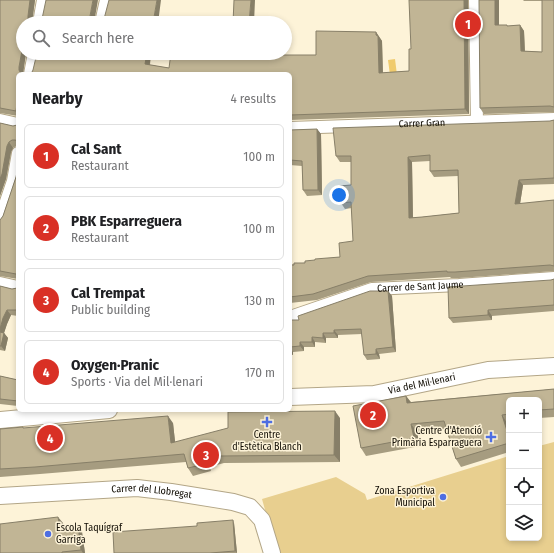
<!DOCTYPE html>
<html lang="en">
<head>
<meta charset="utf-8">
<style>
  body { margin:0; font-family:"Fira Sans Condensed",sans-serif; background:#f2f2f2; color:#202124 }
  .controls { position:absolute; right:12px; bottom:12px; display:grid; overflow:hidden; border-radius:6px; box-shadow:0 2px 6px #0003 }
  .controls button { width:36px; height:36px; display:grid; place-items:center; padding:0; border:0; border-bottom:1px solid #e0e0e0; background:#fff; color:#202124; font:20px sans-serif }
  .you { position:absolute; left:339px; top:195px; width:14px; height:14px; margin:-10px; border:3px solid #fff; border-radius:50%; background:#1a73e8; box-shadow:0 0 0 6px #1a73e833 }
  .badge { display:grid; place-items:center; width:26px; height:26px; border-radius:50%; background:#d93025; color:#fff; font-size:13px; font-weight:700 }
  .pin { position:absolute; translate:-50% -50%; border:2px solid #fff; box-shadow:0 1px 4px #0006 }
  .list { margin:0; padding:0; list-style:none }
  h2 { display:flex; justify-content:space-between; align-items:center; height:52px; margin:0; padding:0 16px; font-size:17px }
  h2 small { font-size:13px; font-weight:400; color:#757577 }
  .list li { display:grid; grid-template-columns:26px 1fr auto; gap:12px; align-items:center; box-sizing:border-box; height:64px; margin:0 8px 8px; padding:0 8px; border:1px solid #e0e0e0; border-radius:6px }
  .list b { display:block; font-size:15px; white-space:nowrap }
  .list p { margin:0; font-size:13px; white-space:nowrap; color:#757577 }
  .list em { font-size:13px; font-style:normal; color:#757577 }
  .icon { flex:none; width:22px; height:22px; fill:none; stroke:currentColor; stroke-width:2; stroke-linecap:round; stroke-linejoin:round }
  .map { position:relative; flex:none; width:554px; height:553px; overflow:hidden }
  .search { position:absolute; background:#fff; box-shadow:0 2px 6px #0003; left:16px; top:16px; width:276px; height:44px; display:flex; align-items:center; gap:10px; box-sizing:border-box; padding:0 14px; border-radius:22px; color:#757577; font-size:15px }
  .panel { position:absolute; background:#fff; box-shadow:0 2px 6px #0003; left:16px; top:72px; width:276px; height:340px; border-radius:6px }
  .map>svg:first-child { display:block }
</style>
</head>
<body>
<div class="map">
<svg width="554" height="553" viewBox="0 0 554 553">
  <rect width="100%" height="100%" fill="#fdf3d8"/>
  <!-- green -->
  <path fill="#e8cf8f" d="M554,442V553H277L262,499L336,477L365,494L367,500L509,456V538H539V446Z"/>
  <!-- water -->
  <path fill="#f0cb6d" d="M395,59L397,75H390L388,60Z"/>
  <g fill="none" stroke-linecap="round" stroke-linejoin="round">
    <!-- pedestrian casing -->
    <g stroke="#b3a687" stroke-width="14">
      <g id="pedestrian">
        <path d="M475,0L477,122"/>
        <path d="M39,23L43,0"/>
        <path d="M101,23L106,0"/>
        <path d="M30,74L34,53"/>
        <path d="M0,120L18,124"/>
        <path id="s1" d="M290,128L554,119"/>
        <path d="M0,219L13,181L18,153"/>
        <path d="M0,283L18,287"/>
        <path id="s2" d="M290,317L372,289L459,285L554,278"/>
      </g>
    </g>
    <!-- minor casing -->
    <g stroke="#b3a687" stroke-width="18">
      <g id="minor">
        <path id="s3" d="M290,397L374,394L488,370L554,366"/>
        <path d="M0,420L109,410"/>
        <path id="s4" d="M0,496L137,488L171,492L233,502L250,507L262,520L272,553"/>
      </g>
    </g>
    <!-- pedestrian -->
    <use href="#pedestrian" stroke="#fff" stroke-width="12"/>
    <!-- minor -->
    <use href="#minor" stroke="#fff" stroke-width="16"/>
  </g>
  <!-- wall -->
  <path fill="#a69c80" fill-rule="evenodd" d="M0,0H35L32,22L23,23V53H26L23,73L18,74V116L0,113Z
    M468,0L469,114L290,120V74H31L151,54L150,65L169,68L273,55H316L376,32L382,41L383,73L409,71L411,49Z
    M523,0H554V112L484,114L480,108L499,25L508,26L520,25L524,31L525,51L542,52V1H524Z
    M554,120V184L523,185L520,204L554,200V271L459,278H451L450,277L371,282L317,300L290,303V265L340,257L353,241L352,208L345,209L341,203L351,185V162H340L336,156L550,121ZM430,161V171L434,177L458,176L459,213L422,217L413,218L412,162Z
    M0,123L13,126L17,125L18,124V146H16L13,148L11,152L6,179L0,196Z
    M317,129L321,134L322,195L307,196L303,190L302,166L290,165V130Z
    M18,168V279L0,276V220L3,216L16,177Z
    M554,279V311L492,316V320L453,323L449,318Z
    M0,286L12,289L17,288L18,287V316L11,315L7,324L4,333L8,338L5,351L0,350Z
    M388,291L392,296L396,352L379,354L380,359L367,360L364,355L362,334L338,335V338H326V343L315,342V347H304V351L293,352V355H290V320H299Z
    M0,376L18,380V406L0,404Z
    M554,389V417L539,418V400H509V423H507L509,428V452L461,467L456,459L446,429L417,432L420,446L366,456L361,448L406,396L411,402Z
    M340,418V462L224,463L209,467L211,471L193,476L188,468L186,462L40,474L0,477V429L173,423L175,442Z
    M63,523V528L82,532L85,553H0Z
    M234,523L237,553H114Z"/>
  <!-- shaded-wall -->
  <path fill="#877f68" d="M30,0H35L32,23H30L28,20V16Z
    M93,0H98L94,23H92L90,19V16Z
    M157,0H161L158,23H153Z
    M251,0H255L254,23H249Z
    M464,0H468L469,114L465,109Z
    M495,0H499V31L495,25Z
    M520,25L524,31L525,57L521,51Z
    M376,32L382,41L383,79L379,73Z
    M23,45V53H26L23,74H21L19,70V67Z
    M147,53H150L151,54L149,70L145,64Z
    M269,53H273V61L269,55Z
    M18,96V114L16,111Z
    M317,129L321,134L322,195L318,190Z
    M9,142L13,148L11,152L6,179L0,196V179L7,146Z
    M408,157L412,162L413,224L409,218Z
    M519,180L523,185L519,210L515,204Z
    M388,291L392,296L396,352L393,347Z
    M7,310L11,315L7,324L4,333L8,338L5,351L1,346L0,329L3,318Z
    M488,310L492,316V320L488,315Z
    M334,330L338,335V338L334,333Z
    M323,333L326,338V343L323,338Z
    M312,337L315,342V347L312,342Z
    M300,342L304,347V351L300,346Z
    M290,348L293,352V355L290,351Z
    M376,349L379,354L380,359L376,354Z
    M406,396L412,404L407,403Z
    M335,411L340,418V462L334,455Z
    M502,415L507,423L509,428V437Z
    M168,416L173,423L176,450L171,443Z
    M411,424L417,432L420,446L414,438Z
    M204,460L209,467L211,471L205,464Z
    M58,517L63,523L64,534L60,528Z
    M233,520L234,523L237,553L235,551Z
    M78,526L82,532L85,553H83L81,550Z"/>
  <!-- building -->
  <path fill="#c1b595" stroke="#877f68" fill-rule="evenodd" d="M0,0H30L28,16V20L30,23H23V45L19,67V70L21,74H18V96L16,111L0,108Z
    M46,0H93L90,16V19L92,23H40L41,22L42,19Z
    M109,0H157L153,23H102L104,19Z
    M234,0H251L249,23H233Z
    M409,0H464L465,109L290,115V74H31L33,70L37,53H147L145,64L169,68L171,53H269V55H316V31L376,32V35L378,36L379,73L409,71V49H411Z
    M479,0H495V25H507V26L520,25L521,51L542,52V0H554V107L550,106L480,108Z
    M554,120V178L519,180L515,204L554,200V266L550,265L455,272H447V271L368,276L313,294L290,297V265H294V263H305V261L315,260V259L340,257L339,243L353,241L351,202L341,203L339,186L351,185V156H336L333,128L550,121ZM430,155V171L458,170L459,213L422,217L409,218L408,157Z
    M0,123L13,126L17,125L18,124V141L15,140H12L9,142L7,146L2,174L0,179Z
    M317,129L318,190H303L302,161L290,160V130Z
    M18,168V275L16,274L0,271V220L3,216L16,177Z
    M554,279V305L488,310V315L449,318L448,287L551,280Z
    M0,286L12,289L17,288L18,287V310H7L3,318L0,329Z
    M370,291H388L393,347L376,349V354L364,355L361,329L334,330V333H323V338L312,337V342H300V346L290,347V320H299L298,316Z
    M0,332L4,333L1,346H0Z
    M0,376L18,380V401L0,399Z
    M554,389V409L539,410V400H509V414L502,415L509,437V443L456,459L444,421L411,424L414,438L361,448L353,406L406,396L407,403Z
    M335,411L334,455L219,456L204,460L205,464L188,468L184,454L35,467L0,469V429L23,427V428L168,416L171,443L228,428V412Z
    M58,517L60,528L78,526L81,550L62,552V553H0V524Z
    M233,520L235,551L210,553H114L113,532L197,526V523Z"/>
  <!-- markers -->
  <g fill="#4e6ee2" stroke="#fdf3d8" stroke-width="1.5">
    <path d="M265 416h4v4h4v4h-4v4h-4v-4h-4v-4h4z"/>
    <path d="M489 431h4v4h4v4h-4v4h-4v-4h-4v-4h4z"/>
    <circle cx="443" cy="497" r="4"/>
    <circle cx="48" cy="534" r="4"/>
  </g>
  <g text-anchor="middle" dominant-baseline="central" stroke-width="3" stroke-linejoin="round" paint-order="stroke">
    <!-- street labels -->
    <g font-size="10" fill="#100c03" stroke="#fdf3d8">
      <text stroke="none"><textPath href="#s1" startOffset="132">Carrer Gran</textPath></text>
      <text stroke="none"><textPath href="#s2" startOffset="135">Carrer de Sant Jaume</textPath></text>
      <text stroke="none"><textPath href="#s3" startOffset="133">Via del Mil·lenari</textPath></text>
      <text stroke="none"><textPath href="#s4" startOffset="152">Carrer del Llobregat</textPath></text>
    </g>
    <!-- poi labels -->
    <g font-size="10" fill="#100c03" stroke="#fdf3d8" text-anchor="end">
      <text x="482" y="431">Centre d'Atenció<tspan x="482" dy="12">Primària Esparraguera</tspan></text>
      <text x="267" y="435" text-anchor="middle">Centre<tspan x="267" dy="12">d'Estètica Blanch</tspan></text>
      <text x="435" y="491">Zona Esportiva<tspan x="435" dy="12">Municipal</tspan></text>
      <text x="56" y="528" text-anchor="start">Escola Taquígraf<tspan x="56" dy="12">Garriga</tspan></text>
    </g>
  </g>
</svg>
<div class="controls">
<button>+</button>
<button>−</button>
<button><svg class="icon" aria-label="locate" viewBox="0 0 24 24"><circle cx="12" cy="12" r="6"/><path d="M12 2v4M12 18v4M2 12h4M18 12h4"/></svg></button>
<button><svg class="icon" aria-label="layers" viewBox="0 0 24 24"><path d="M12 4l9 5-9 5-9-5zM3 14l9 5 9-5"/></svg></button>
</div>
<div class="you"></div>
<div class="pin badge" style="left:468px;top:24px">1</div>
<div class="pin badge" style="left:373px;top:415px">2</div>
<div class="pin badge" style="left:206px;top:455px">3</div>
<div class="pin badge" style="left:50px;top:438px">4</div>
<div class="search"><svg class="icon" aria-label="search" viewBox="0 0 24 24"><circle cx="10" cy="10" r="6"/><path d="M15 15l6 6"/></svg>Search here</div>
<section class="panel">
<h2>Nearby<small>4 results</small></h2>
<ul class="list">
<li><span class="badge">1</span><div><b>Cal Sant</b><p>Restaurant</p></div><em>100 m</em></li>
<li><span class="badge">2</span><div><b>PBK Esparreguera</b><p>Restaurant</p></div><em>100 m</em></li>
<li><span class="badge">3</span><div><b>Cal Trempat</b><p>Public building</p></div><em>130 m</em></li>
<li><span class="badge">4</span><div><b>Oxygen·Pranic</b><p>Sports · Via del Mil·lenari</p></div><em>170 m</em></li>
</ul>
</section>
</div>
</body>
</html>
